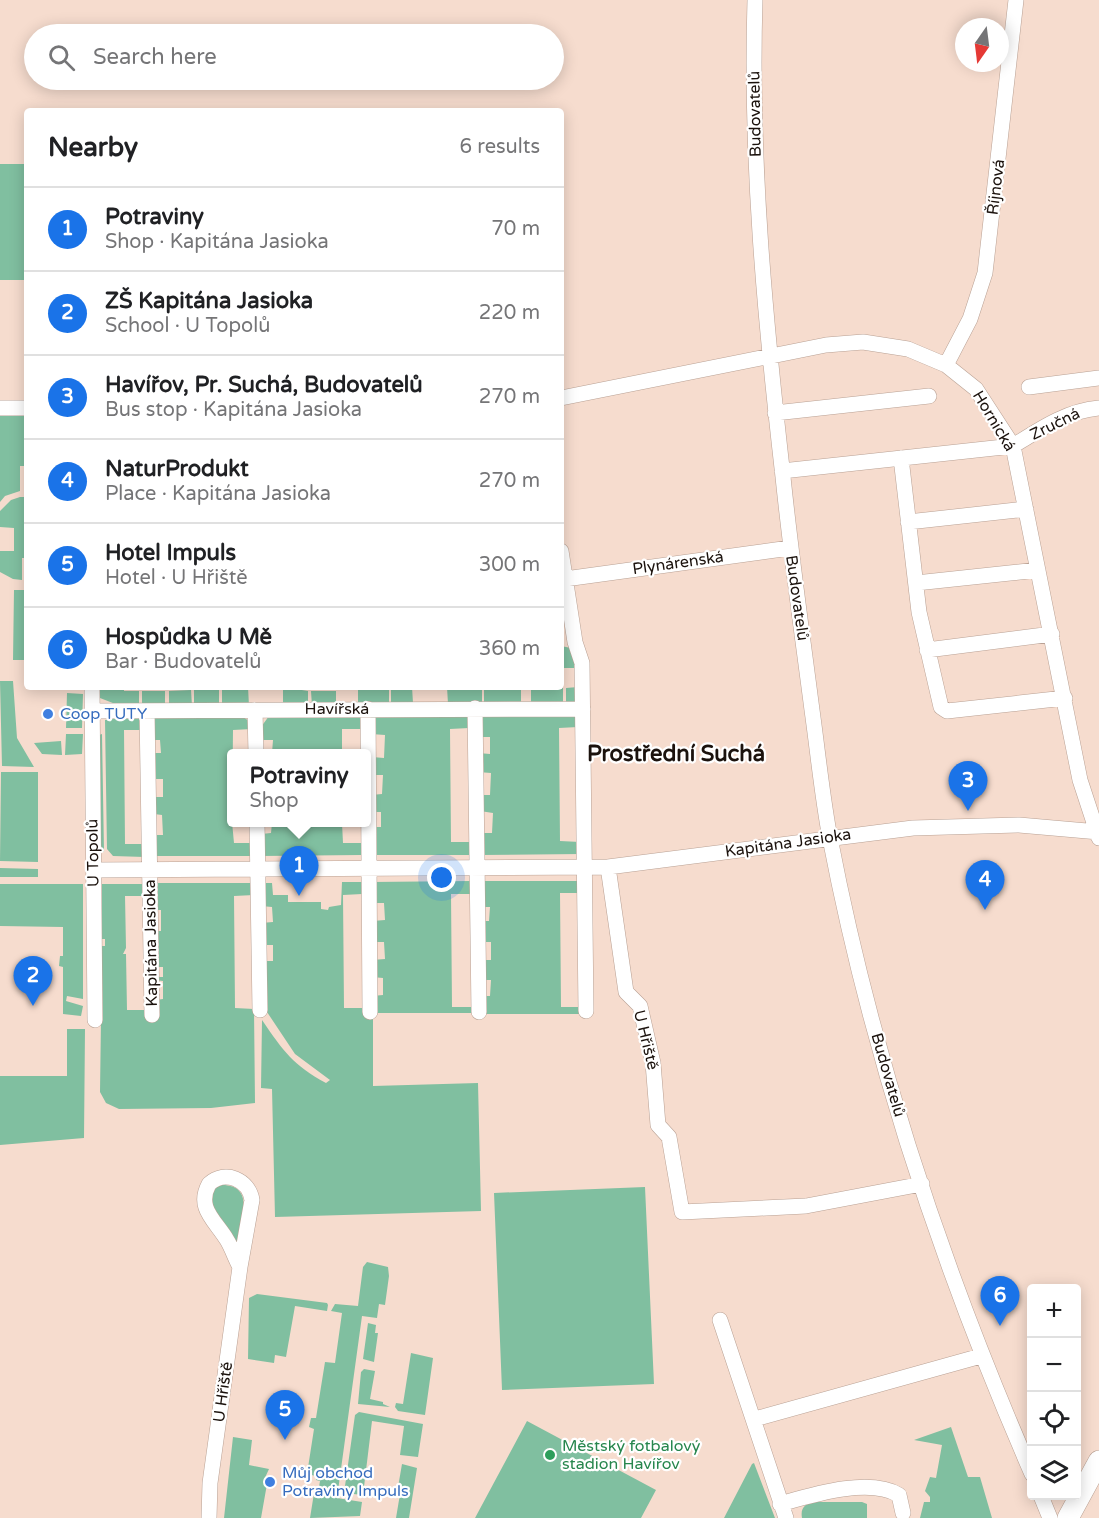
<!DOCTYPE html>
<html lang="en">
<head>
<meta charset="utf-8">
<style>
  body { margin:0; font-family:"Varela Round",sans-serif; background:#f2f2f2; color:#202124 }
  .controls { position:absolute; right:18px; bottom:18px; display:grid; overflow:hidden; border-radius:6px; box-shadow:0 3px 15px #0003 }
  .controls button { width:54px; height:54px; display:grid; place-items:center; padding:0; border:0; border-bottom:2px solid #e0e0e0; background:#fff; color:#202124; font:30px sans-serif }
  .compass { position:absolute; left:955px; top:18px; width:54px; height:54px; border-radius:50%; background:#fff; box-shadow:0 3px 15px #0003; rotate:194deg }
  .you { position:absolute; left:442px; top:878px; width:21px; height:21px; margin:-15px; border:4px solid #fff; border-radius:50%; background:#1a73e8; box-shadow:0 0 0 9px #1a73e833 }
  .badge { display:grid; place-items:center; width:39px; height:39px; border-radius:50%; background:#1a73e8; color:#fff; font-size:20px; font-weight:700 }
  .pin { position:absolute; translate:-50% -50px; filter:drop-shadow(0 2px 3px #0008) }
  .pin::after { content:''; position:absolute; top:32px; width:21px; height:18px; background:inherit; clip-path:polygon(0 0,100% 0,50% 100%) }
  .popup { position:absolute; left:227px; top:749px; width:144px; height:78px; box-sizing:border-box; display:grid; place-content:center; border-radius:6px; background:#fff; filter:drop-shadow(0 2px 4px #0005); font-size:20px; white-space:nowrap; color:#757577 }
  .popup b { font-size:22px; color:#202124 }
  .popup::after { content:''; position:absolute; left:50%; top:100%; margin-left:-12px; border:12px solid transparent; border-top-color:#fff }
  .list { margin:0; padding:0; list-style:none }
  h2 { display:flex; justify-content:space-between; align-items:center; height:78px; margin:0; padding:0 24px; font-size:26px }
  h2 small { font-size:20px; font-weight:400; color:#757577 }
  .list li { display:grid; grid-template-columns:39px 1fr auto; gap:18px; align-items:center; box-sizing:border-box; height:84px; padding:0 24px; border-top:2px solid #e0e0e0 }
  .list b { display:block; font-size:22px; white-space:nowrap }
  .list p { margin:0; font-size:20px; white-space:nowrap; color:#757577 }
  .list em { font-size:20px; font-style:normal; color:#757577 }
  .icon { flex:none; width:33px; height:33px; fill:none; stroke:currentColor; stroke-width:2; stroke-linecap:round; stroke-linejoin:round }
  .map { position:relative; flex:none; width:1099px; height:1518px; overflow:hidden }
  .search { position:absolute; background:#fff; box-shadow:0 3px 15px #0003; left:24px; top:24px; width:540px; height:66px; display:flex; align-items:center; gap:15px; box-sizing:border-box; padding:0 21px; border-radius:33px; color:#757577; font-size:22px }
  .panel { position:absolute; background:#fff; box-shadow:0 3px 15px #0003; left:24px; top:108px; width:540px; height:582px; border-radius:6px }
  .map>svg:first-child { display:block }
</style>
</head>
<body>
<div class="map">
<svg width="1099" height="1518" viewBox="0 0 1099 1518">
  <rect width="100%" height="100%" fill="#f6dcce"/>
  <!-- green -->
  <path fill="#80bfa0" d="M0,164H27V280H0Z
    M0,415H27V466H20V491L5,496L0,502Z
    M20,497H27V558H22V580L13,579L0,572V551H14V528L0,527V511L11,500Z
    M14,590H27V660H13Z
    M561,646L571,648C580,659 585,690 579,703H566V688L578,687V668H561Z
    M0,681H13L17,738L34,767L2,766Z
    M98,687H124V691H139V707H123L100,698Z
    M234,687H248L249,706L222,707V690H233Z
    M283,687L308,691V707L283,705Z
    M406,687H412L413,703L391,706V690H405Z
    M447,687L482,688V704H448Z
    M484,688H521V704H484Z
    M531,688H563V703L531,704Z
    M191,690L192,706H169V691Z
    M194,690H219V706H194Z
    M358,690H389V705L358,706Z
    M142,691H165V706L142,707Z
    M311,691H336V706H312Z
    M67,693L83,694L82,728H66Z
    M371,714L469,716V728L450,729L451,842H470L471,855H372L373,827H381V812H372L371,795L382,794L383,775H372V757L384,758L385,735L371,734Z
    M483,714L575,715L578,727L559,728L560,841L580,842L582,854L480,855V833H492L493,813L480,811V795H490L491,773L478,772V753L490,754V737H478Z
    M240,715L249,721L252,729L233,730L232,822L234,843H253V856H155V835H163L162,815L154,814V797H163V779H153V753H161L160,740H151V716Z
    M361,715V729H342V753H272L273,740H259L261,727L269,716Z
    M120,717H144V730H124L125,844H144L145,857L113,856L107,849L105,720Z
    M66,734H83L82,754L65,755Z
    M102,734L104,852H103L100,842L99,735Z
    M61,741L62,755L42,754L34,743Z
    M1,772H38V862L0,861Z
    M272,823H342L343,843H362L361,855L261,856V834L271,833Z
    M0,868L38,869V877H0Z
    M471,881L470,894H451L452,1007H471L472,1013H373V1086L478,1083L481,1211L275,1217L272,1089L261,1088L262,1020C284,1052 293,1065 326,1083L330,1080L295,1054L267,1012L262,961H273V945H262L261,923L273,922L272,907L261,906V883H272L273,895H288V902H321V909L328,910L329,907L341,905L342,882H362V894L343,895L344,1008H363L372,996L383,995V978L372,977V960L385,959L384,942H373L372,921L385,920L384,903H371V882Z
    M479,881H579V893H560L561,1007H580L582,1014H481L482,996H490L491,980H482V960H491V942H482L481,921H489L490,907H480Z
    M157,883H252L254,895L234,896L235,1008L254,1009L255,1103L211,1108L119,1109L106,1103L100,1092L102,946H105V939H102V884H144L145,896H125L126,948L123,954H126L127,1010H156V1000L163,999V981L155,980V977H163V967H155V931H161V910H154Z
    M0,884H83V999L67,996L66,1001L83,1006L81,1016L63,1014V967L59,966L60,956H63V927L0,926Z
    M67,1029H85L84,1138L0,1145V1076H67Z
    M219,1185C257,1183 241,1220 237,1244L212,1209V1189Z
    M645,1187L654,1384L502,1390L494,1193Z
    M367,1262L388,1267L389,1276L385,1305L379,1304L377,1318L362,1316L337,1498L362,1502L360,1516L310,1518L315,1487H319L320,1481L316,1480V1476L307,1474L314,1429L309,1427L311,1418H316L325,1362L335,1363L342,1313L331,1311L335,1304L358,1306L363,1267Z
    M257,1294L327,1303L328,1305L327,1311L295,1306L286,1357L275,1355L274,1363L248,1359L249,1298Z
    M368,1323L376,1325L375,1333H378L374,1362L363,1359Z
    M411,1353L433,1358L425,1415L398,1411L395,1407L396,1403L403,1404Z
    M364,1369L375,1371L370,1399L383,1402V1404L390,1407L358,1404L361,1372Z
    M359,1412L423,1424L418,1457L400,1455L404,1426L372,1421L363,1495L344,1493L355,1415Z
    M527,1421L656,1490L641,1518H475Z
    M951,1427L968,1477H980L992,1518H920L924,1502H930V1497L925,1491L930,1477L936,1478L942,1445L914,1440Z
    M233,1437L252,1440L249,1465L269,1469L263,1482L267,1484L261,1518H224Z
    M754,1463L775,1518H724L752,1464Z
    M402,1464L417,1468L409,1518H396L400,1494L397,1493Z
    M816,1502H862L867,1504V1518H802C800,1507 806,1503 816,1502Z"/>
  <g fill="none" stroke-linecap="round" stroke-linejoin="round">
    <!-- street casing -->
    <g stroke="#b9a194" stroke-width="16">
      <path id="street" d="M755,0C750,160 765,319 783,477C791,555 802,633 812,710C818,753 822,796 830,838C872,1057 943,1270 1032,1474
        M946,365L970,319L985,273L1016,0
        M1029,387L1099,378
        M561,398L826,345L863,342L908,349L946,365L976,389L1013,446L1080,780L1099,838
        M0,408H27
        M775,413L929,396
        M901,458L919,612L941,707L947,711L1065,698
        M782,471L1013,446C1040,429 1066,411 1099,408
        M908,522L1026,509
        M561,551L575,642L582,663L586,1011
        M565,579L790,548
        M916,583L1038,570
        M927,650L1052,634
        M92,687L95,1020
        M475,708L479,1012
        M368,709L370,1012
        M255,710L256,754
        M92,711L583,709
        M147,711L152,1015
        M257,822L260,1010
        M608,867L626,992L640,1006L653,1063L658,1125L669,1137L682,1212L806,1206L922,1184
        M94,870L608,867L913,828L1019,825L1099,832
        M720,1320L786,1518
        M755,1419L981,1356
        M1041,1496L1050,1518
        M780,1504C812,1495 869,1477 899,1495L903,1513
        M209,1518L210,1483L240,1267L252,1200C249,1180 225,1169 209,1184C196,1208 215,1220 227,1240C232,1248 235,1258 240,1267"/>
    </g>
    <!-- secondary casing -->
    <g stroke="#b9a194" stroke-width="22">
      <path id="secondary" d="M1068,1518L1099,1461"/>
    </g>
    <!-- street -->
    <use href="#street" stroke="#fff" stroke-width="15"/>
    <!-- secondary -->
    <use href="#secondary" stroke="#fff" stroke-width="21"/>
  </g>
  <!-- markers -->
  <g fill="#3f7fe0" stroke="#fff" stroke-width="2">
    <circle cx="48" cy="714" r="6"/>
    <circle cx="270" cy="1482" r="6"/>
  </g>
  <circle fill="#2e9e5b" stroke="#fff" stroke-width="2" cx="550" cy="1455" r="6"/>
  <g text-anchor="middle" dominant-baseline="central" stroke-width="4.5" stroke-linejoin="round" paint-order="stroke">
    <!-- street labels -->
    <g font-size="16" fill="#1b120d" stroke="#fff">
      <text transform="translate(755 114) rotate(-91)">Budovatelů</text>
      <text transform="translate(996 187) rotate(-83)">Říjnová</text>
      <text transform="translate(994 421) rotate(59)">Hornická</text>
      <text transform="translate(1055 424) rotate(-26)">Zručná</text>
      <text transform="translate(678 563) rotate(-8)">Plynárenská</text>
      <text transform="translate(797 598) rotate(82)">Budovatelů</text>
      <text x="337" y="709">Havířská</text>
      <text transform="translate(788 843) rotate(-8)">Kapitána Jasioka</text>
      <text transform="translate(93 853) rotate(-91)">U Topolů</text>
      <text transform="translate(151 943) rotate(-91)">Kapitána Jasioka</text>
      <text transform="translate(646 1040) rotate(76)">U Hřiště</text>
      <text transform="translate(888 1075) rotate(74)">Budovatelů</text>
      <text transform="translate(223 1392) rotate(-82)">U Hřiště</text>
    </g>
    <!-- shop labels -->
    <g font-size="16" fill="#366cbe" stroke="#fff" text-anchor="start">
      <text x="60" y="714">Coop TUTY</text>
      <text x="282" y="1473">Můj obchod<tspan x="282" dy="18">Potraviny Impuls</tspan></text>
    </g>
    <!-- leisure labels -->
    <g font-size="16" fill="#27864d" stroke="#fff" text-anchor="start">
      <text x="562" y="1446">Městský fotbalový<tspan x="562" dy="18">stadion Havířov</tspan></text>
    </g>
    <!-- district labels -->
    <g font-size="22" font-weight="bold" fill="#1b120d" stroke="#fff">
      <text x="676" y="754">Prostřední Suchá</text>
    </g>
  </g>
</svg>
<div class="controls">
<button>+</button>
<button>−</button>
<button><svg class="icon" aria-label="locate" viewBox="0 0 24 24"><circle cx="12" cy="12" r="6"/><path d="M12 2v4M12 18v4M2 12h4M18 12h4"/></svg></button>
<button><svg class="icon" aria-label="layers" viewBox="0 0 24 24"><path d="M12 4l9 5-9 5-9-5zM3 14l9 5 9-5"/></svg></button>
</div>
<svg class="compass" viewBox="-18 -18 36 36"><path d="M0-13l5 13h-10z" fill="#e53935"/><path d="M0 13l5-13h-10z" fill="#757577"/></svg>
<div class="you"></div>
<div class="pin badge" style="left:299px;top:896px">1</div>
<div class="popup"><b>Potraviny</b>Shop</div>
<div class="pin badge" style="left:33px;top:1006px">2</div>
<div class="pin badge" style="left:968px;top:811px">3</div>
<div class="pin badge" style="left:985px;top:910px">4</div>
<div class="pin badge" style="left:285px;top:1440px">5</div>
<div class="pin badge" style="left:1000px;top:1326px">6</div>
<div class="search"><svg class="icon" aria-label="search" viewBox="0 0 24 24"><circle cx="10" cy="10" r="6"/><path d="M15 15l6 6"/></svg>Search here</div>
<section class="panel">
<h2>Nearby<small>6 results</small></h2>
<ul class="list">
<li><span class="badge">1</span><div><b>Potraviny</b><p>Shop · Kapitána Jasioka</p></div><em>70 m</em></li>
<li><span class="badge">2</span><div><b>ZŠ Kapitána Jasioka</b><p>School · U Topolů</p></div><em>220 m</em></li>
<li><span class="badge">3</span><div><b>Havířov, Pr. Suchá, Budovatelů</b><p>Bus stop · Kapitána Jasioka</p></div><em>270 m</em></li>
<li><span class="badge">4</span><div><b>NaturProdukt</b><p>Place · Kapitána Jasioka</p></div><em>270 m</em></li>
<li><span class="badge">5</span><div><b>Hotel Impuls</b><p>Hotel · U Hřiště</p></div><em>300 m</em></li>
<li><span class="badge">6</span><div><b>Hospůdka U Mě</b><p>Bar · Budovatelů</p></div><em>360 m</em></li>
</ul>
</section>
</div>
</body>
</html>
